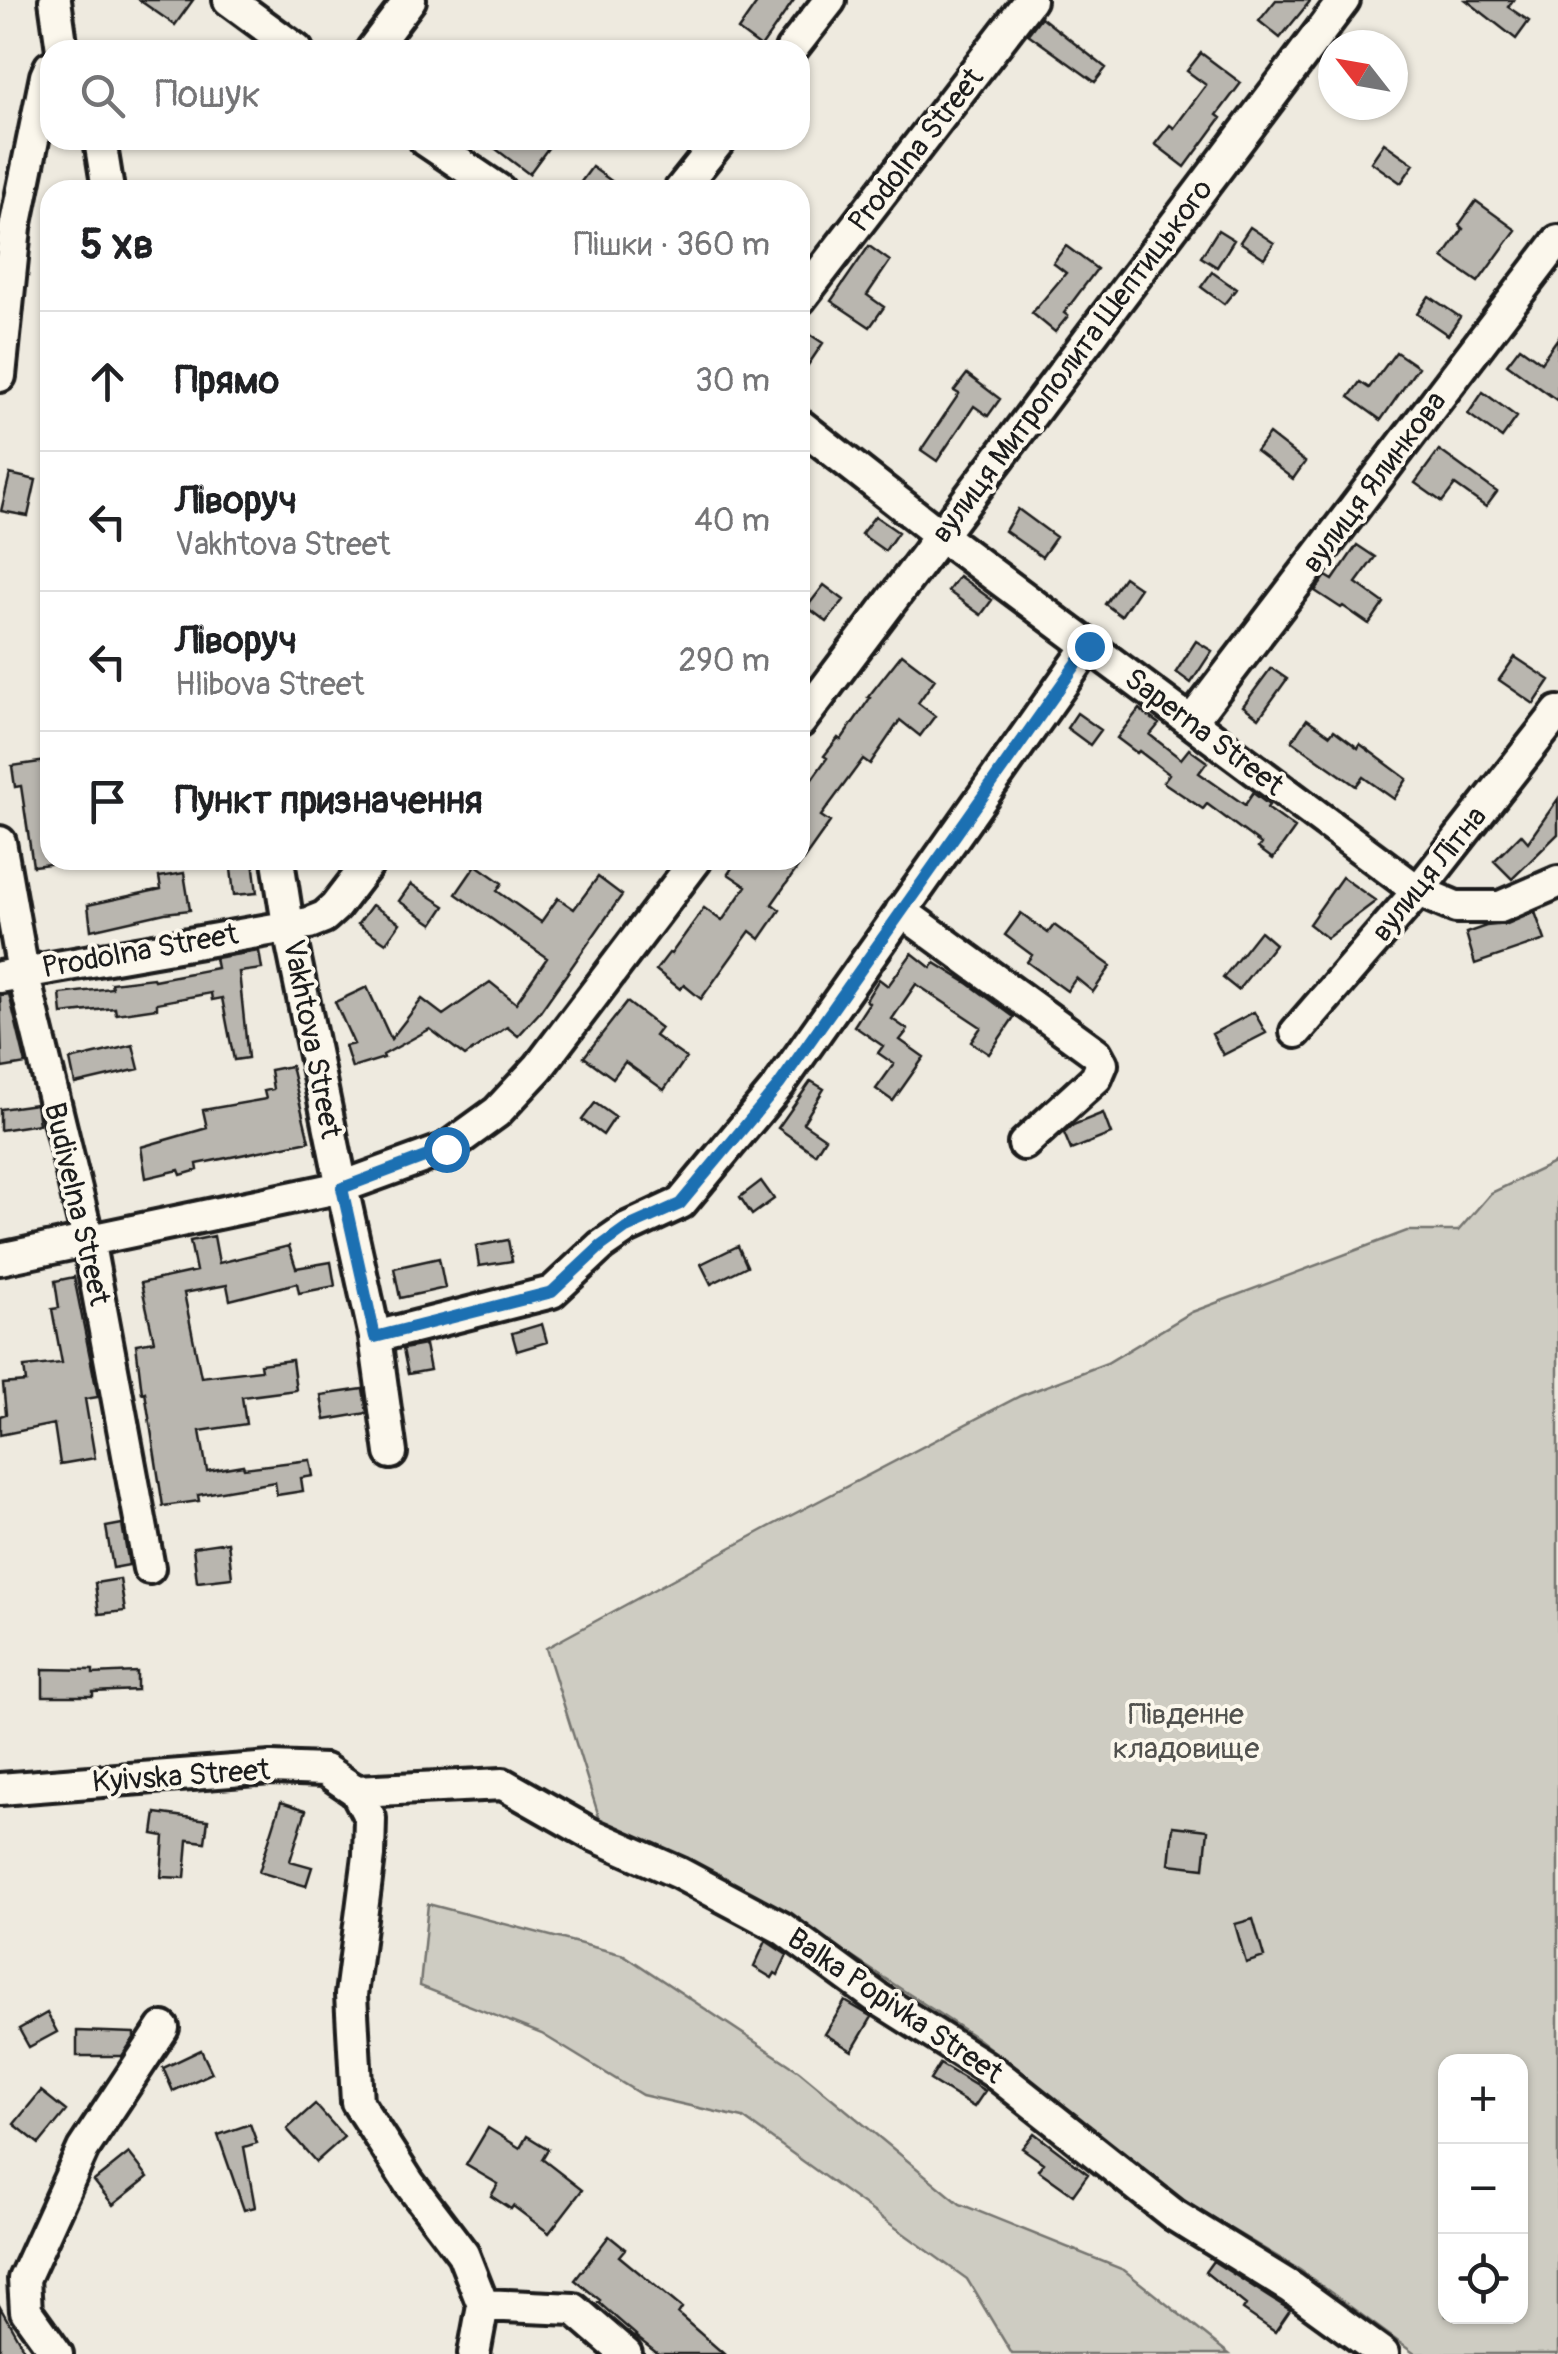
<!DOCTYPE html>
<html lang="uk">
<head>
<meta charset="utf-8">
<style>
  body { margin:0; font-family:Pangolin,sans-serif; background:#f6f6f6; color:#202124 }
  .controls { position:absolute; right:30px; bottom:30px; display:grid; overflow:hidden; border-radius:20px; box-shadow:0 2px 8px #0004 }
  .controls button { width:90px; height:90px; display:grid; place-items:center; padding:0; border:0; border-bottom:2px solid #e0e0e0; background:#fff; color:#202124; font:50px sans-serif }
  .compass { position:absolute; left:1318px; top:30px; width:90px; height:90px; border-radius:50%; background:#fff; box-shadow:0 2px 8px #0004; rotate:301deg }
  .stop { position:absolute; width:30px; height:30px; margin:-22px; border:8px solid #1f6fb2; border-radius:50%; background:#fff }
  .stop.end { background:#1f6fb2; border-color:#fff; box-shadow:0 2px 10px #0008 }
  .list { margin:0; padding:0; list-style:none }
  h2 { display:flex; justify-content:space-between; align-items:center; height:130px; margin:0; padding:0 40px; font-size:42px }
  h2 small { font-size:32px; font-weight:400; color:#757577 }
  .list li { display:grid; grid-template-columns:65px 1fr auto; gap:30px; align-items:center; box-sizing:border-box; height:140px; padding:0 40px; border-top:2px solid #e0e0e0 }
  .list b { display:block; font-size:38px; white-space:nowrap }
  .list p { margin:0; font-size:32px; white-space:nowrap; color:#757577 }
  .list em { font-size:32px; font-style:normal; color:#757577 }
  .icon { flex:none; width:55px; height:55px; fill:none; stroke:currentColor; stroke-width:2; stroke-linecap:round; stroke-linejoin:round }
  .map { position:relative; flex:none; width:1558px; height:2354px; overflow:hidden }
  .search { position:absolute; background:#fff; box-shadow:0 2px 8px #0004; left:40px; top:40px; width:770px; height:110px; display:flex; align-items:center; gap:25px; box-sizing:border-box; padding:0 35px; border-radius:30px; color:#757577; font-size:38px }
  .panel { position:absolute; background:#fff; box-shadow:0 2px 8px #0004; left:40px; top:180px; width:770px; height:690px; border-radius:30px }
  .map>svg:first-child { display:block }
</style>
</head>
<body>
<div class="map">
<svg width="1558" height="2354" viewBox="0 0 1558 2354">
  <rect width="100%" height="100%" fill="#eeeadf"/>
  <filter id="ink" filterUnits="userSpaceOnUse"><feTurbulence type="fractalNoise" baseFrequency=".01" numOctaves="2"/><feDisplacementMap in="SourceGraphic" scale="20" xChannelSelector="R" yChannelSelector="G"/><feConvolveMatrix kernelMatrix="1 2 1 2 8 2 1 2 1" color-interpolation-filters="sRGB"/></filter>
  <g filter="url(#ink)">
    <!-- green -->
    <path fill="#ceccc2" stroke="#75746f" stroke-width="2.5" fill-rule="evenodd" d="M1558,1161V2354H1415L1300,2270L1189,2204L978,2039L792,1918L696,1863L601,1823L546,1648L769,1527L1020,1396L1107,1363L1192,1312L1407,1231H1458L1491,1193ZM1446,2062H1520V2316H1446Z
      M428,1904L624,1955L799,2071L960,2204L1124,2270L1229,2354H1012L967,2279L743,2118L642,2095L542,2034L420,1986Z"/>
    <!-- building -->
    <path fill="#b9b6af" stroke="#1c1c1c" stroke-width="2.5" d="M139,0H193L175,25Z
      M759,0H794L761,47L738,30Z
      M1276,0H1311L1280,38L1259,21Z
      M1466,0H1513L1508,7L1529,21L1516,39Z
      M1041,17L1106,68L1095,82L1028,34Z
      M1201,53L1241,83L1217,115L1221,118L1185,167L1155,144L1170,125L1174,128L1206,85L1187,71Z
      M484,140H554L529,174Z
      M1384,143L1414,164L1401,183L1371,162Z
      M592,167L624,190H575Z
      M1476,201L1516,230L1478,282L1443,258L1463,229L1459,225Z
      M1250,227L1274,243L1264,258L1240,242Z
      M1218,230L1234,240L1217,267L1201,257Z
      M869,246L890,261L867,295L884,307L870,327L831,301Z
      M1066,246L1097,269L1064,313L1068,316L1055,332L1032,313L1066,273L1053,263Z
      M1212,272L1236,289L1224,304L1201,287Z
      M1429,296L1460,317L1448,335L1417,314Z
      M800,328L823,343L800,377Z
      M1558,338V401L1507,364L1520,347L1541,362Z
      M1396,352L1418,367L1381,420L1349,397L1360,382L1369,388Z
      M967,374L1000,399L988,416L974,406L937,461L921,450L959,394L954,391Z
      M1483,392L1517,417L1502,438L1468,414Z
      M1269,434L1305,462L1293,479L1256,451Z
      M1439,450L1497,492L1486,507L1455,485L1442,502L1415,483Z
      M10,474L36,480L28,516L1,511Z
      M1018,509L1056,537L1042,557L1005,531Z
      M875,516L898,532L885,551L861,534Z
      M1357,545L1375,557L1356,583L1384,603L1369,624L1343,606L1341,608L1315,591L1326,576L1333,580Z
      M959,576L992,600L981,615L948,591Z
      M1124,577L1140,588L1121,616L1105,604Z
      M824,585L844,600L827,622L807,607Z
      M1196,641L1212,651L1191,683L1176,672Z
      M902,654L935,679L918,703L935,716L920,736L900,720L870,764L863,759L821,816L830,822L772,904L780,910L760,939L750,931L701,999L684,985L680,989L656,970L669,953L671,954L704,908L722,921L746,886L728,874L737,860H800V796L827,758L824,756L838,738L841,740L870,698L868,697Z
      M1515,657L1550,680L1534,704L1499,680Z
      M1271,668L1287,679L1259,718L1243,706Z
      M1139,709L1159,724L1150,735L1181,759L1189,749L1207,762L1199,773L1245,805L1253,793L1269,805L1267,808L1295,828L1273,859L1258,848L1261,844L1207,804L1203,809L1163,782L1169,774L1139,751L1137,753L1117,738Z
      M1077,713L1101,730L1090,745L1067,728Z
      M1307,719L1330,735L1334,730L1358,748L1360,744L1407,779L1394,799L1363,777L1356,786L1292,741Z
      M47,761L50,784V864L33,866L21,786L15,787L12,766Z
      M1558,799V834L1512,879L1494,861L1521,834L1528,842Z
      M230,860H253L257,893L234,895Z
      M476,865L502,883L497,891L541,922L558,898L574,909L598,877L622,895L540,1012L518,1036L507,1027L465,1056L430,1029L383,1055L384,1058L352,1068L345,1046L354,1044L335,1002L367,987L391,1039L422,999L443,1015L490,982L516,1003L547,958L456,894Z
      M184,873L190,910L165,913L91,930L88,905L161,889L159,877Z
      M1342,877L1376,901L1327,938L1309,924Z
      M411,884L445,906L433,924L399,901Z
      M372,905L400,923L386,943L358,924Z
      M1535,912L1545,940L1475,964L1466,933L1486,926L1507,924Z
      M1021,913L1048,933L1054,925L1111,966L1093,992L1076,978L1067,991L1027,962L1032,955L1005,935Z
      M1260,931L1275,944L1238,990L1223,978Z
      M259,951L262,969L239,972L248,1058L234,1060L222,998L212,1000L211,993L157,1003V1008L116,1014L115,1008L62,1014L60,994L112,988L111,983L153,978L154,980L217,968L215,958Z
      M912,953L931,968L935,963L969,984L1014,1017L989,1054L971,1042L981,1027L916,984L892,1019L908,1030L900,1040L924,1057L893,1101L876,1089L894,1064L878,1053L883,1046L854,1026L869,1003L866,1000L879,979L888,986Z
      M9,994L26,1064L2,1068L0,995Z
      M627,1002L661,1028L655,1036L686,1058L664,1090L625,1062L613,1078L584,1057Z
      M1254,1012L1266,1033L1223,1055L1212,1034Z
      M133,1045L139,1069L75,1084L70,1060Z
      M291,1066L309,1141L197,1164L198,1170L181,1175L179,1170L146,1178L141,1147L207,1128L203,1110L266,1099L264,1091L273,1089L270,1070Z
      M811,1081L824,1089L803,1123L825,1138L815,1154L778,1128Z
      M595,1103L615,1117L603,1135L582,1120Z
      M36,1104L39,1124L0,1130V1109Z
      M1103,1113L1111,1134L1071,1150L1064,1133L1073,1125Z
      M761,1181L774,1199L752,1215L740,1197Z
      M214,1236L219,1263L289,1246L296,1268L331,1262L335,1286L299,1293L297,1283L230,1300L227,1285L184,1293L201,1377L261,1370L260,1364L292,1360L296,1390L242,1397L246,1424L200,1431L207,1471L243,1465L244,1468L310,1460L313,1476L301,1478L303,1491L277,1495L275,1482L198,1495L199,1501L163,1506L145,1392L142,1393L136,1344L154,1341L141,1283L196,1271L190,1241Z
      M508,1240L512,1261L479,1266L476,1246Z
      M738,1246L747,1266L711,1284L701,1264Z
      M439,1258L445,1288L400,1298L394,1268Z
      M74,1277L98,1397L85,1399L95,1458L60,1464L54,1424L0,1435V1416L6,1414L3,1384L26,1382L24,1367L62,1363L52,1309L59,1308L55,1281Z
      M542,1324L547,1342L517,1351L512,1333Z
      M425,1345L430,1370L408,1374L403,1349Z
      M363,1389L367,1413L325,1420L321,1395Z
      M122,1524L129,1565L113,1568L106,1527Z
      M228,1542L232,1578L197,1582L193,1547Z
      M120,1579L125,1611L99,1614L95,1583Z
      M43,1669L93,1670V1674L137,1672V1690L93,1692V1696H43Z
      M281,1802L306,1810L290,1861L312,1867L306,1886L259,1872Z
      M156,1813L208,1820L205,1842L188,1840L185,1878L161,1877L164,1836L153,1834Z
      M1173,1826L1208,1830L1204,1868L1169,1864Z
      M1253,1919L1264,1957L1246,1963L1235,1924Z
      M766,1941L787,1955L778,1975L775,1973L772,1978L754,1967Z
      M845,2001L872,2017L852,2051L825,2034Z
      M47,2013L57,2032L29,2047L19,2029Z
      M77,2031L134,2033V2038L122,2056H77Z
      M201,2050L212,2073L173,2091L163,2068Z
      M940,2064L985,2091L974,2107L930,2080Z
      M41,2091L66,2111L39,2144L14,2124Z
      M315,2104L344,2137L316,2162L287,2129Z
      M250,2124L257,2143L244,2147L255,2207L244,2210L218,2135Z
      M488,2128L520,2148L527,2136L548,2149L542,2159L582,2190L549,2233L513,2206L511,2209L491,2196L498,2184L466,2165Z
      M1034,2133L1088,2174L1073,2195L1038,2170L1043,2163L1022,2148Z
      M129,2153L148,2177L113,2205L94,2181Z
      M609,2236L625,2249L619,2256L682,2308L678,2314L724,2354H658L635,2336L636,2335L598,2302L600,2300L575,2280Z
      M1213,2261L1290,2310L1275,2332L1243,2310L1246,2305L1205,2272Z
      M0,2307L23,2348L13,2354H0Z"/>
    <g fill="none" stroke-linecap="round" stroke-linejoin="round">
      <!-- minor casing -->
      <g stroke="#1c1c1c" stroke-width="38">
        <path id="minor" d="M55,0L62,50
          M229,0L297,50
          M372,50L410,0
          M791,50L830,0
          M100,140L108,190
          M425,140L499,190
          M680,190L720,140
          M800,299L1030,0
          M0,376L15,228L46,76L50,67
          M800,425L940,535L1418,891L1456,907H1500L1558,882
          M800,722L1344,0
          M1191,722L1558,241
          M0,842L23,972L88,1239L149,1568
          M278,860L288,925L342,1187L375,1337L391,1453
          M901,911L1096,1053L1102,1064L1096,1078L1024,1144
          M0,977L309,923L324,917L335,907L371,860
          M1296,1032L1418,891L1558,712
          M0,1259L342,1187L446,1149L497,1112L539,1067L696,860
          M375,1337L552,1292L601,1246L627,1228L681,1203L779,1085L1089,646
          M0,1789L271,1768L325,1770L356,1791L370,1818L369,1856L351,1995L357,2102L409,2183L463,2254L483,2305
          M356,1791L503,1784L591,1834L679,1873L782,1928L880,2000L995,2073L1174,2215L1292,2288L1383,2354
          M483,2305L574,2309L626,2354
          M57,2354L26,2311L24,2279L83,2149L163,2028
          M474,2354L483,2305"/>
      </g>
      <!-- minor -->
      <use href="#minor" stroke="#fbf7ec" stroke-width="30"/>
    </g>
  </g>
  <g fill="none" stroke-linecap="round" stroke-linejoin="round" filter="url(#ink)">
    <!-- route -->
    <path stroke="#1f6fb2" stroke-width="12" d="M446,1149L342,1188L375,1337L552,1292L601,1246L626,1228L680,1204L779,1085L1089,646"/>
  </g>
  <g text-anchor="middle" dominant-baseline="central" stroke-width="8" stroke-linejoin="round" paint-order="stroke">
    <!-- street labels -->
    <g font-size="30" fill="#1c1c1c" stroke="#fbf7ec">
      <text transform="translate(916 150) rotate(-52)">Prodolna Street</text>
      <text transform="translate(1072 361) rotate(-53)">вулиця Митрополита Шептицького</text>
      <text transform="translate(1374 482) rotate(-53)">вулиця Ялинкова</text>
      <text transform="translate(1204 732) rotate(37)">Saperna Street</text>
      <text transform="translate(1429 874) rotate(-51)">вулиця Літна</text>
      <text transform="translate(140 951) rotate(-10)">Prodolna Street</text>
      <text transform="translate(312 1039) rotate(79)">Vakhtova Street</text>
      <text transform="translate(77 1204) rotate(77)">Budivelna Street</text>
      <text transform="translate(181 1776) rotate(-4)">Kyivska Street</text>
      <text transform="translate(895 2006) rotate(34)">Balka Popivka Street</text>
    </g>
    <!-- park labels -->
    <g font-size="30" fill="#51514e" stroke="#fbf7ec">
      <text x="1186" y="1714">Південне<tspan x="1186" dy="34">кладовище</tspan></text>
    </g>
  </g>
</svg>
<div class="controls">
<button>+</button>
<button>−</button>
<button><svg class="icon" aria-label="locate" viewBox="0 0 24 24"><circle cx="12" cy="12" r="6"/><path d="M12 2v4M12 18v4M2 12h4M18 12h4"/></svg></button>
</div>
<svg class="compass" viewBox="-18 -18 36 36"><path d="M0-13l5 13h-10z" fill="#e53935"/><path d="M0 13l5-13h-10z" fill="#757577"/></svg>
<div class="stop" style="left:446px;top:1149px"></div>
<div class="stop end" style="left:1089px;top:646px"></div>
<div class="search"><svg class="icon" aria-label="search" viewBox="0 0 24 24"><circle cx="10" cy="10" r="6"/><path d="M15 15l6 6"/></svg>Пошук</div>
<section class="panel">
<h2>5 хв<small>Пішки · 360 m</small></h2>
<ul class="list">
<li><svg class="icon" aria-label="ahead" viewBox="0 0 24 24"><path d="M12 20V5M6 11l6-6 6 6"/></svg><div><b>Прямо</b></div><em>30 m</em></li>
<li><svg class="icon" aria-label="left" viewBox="0 0 24 24"><path d="M17 20v-9H6M10 6l-5 5 5 5"/></svg><div><b>Ліворуч</b><p>Vakhtova Street</p></div><em>40 m</em></li>
<li><svg class="icon" aria-label="left" viewBox="0 0 24 24"><path d="M17 20v-9H6M10 6l-5 5 5 5"/></svg><div><b>Ліворуч</b><p>Hlibova Street</p></div><em>290 m</em></li>
<li><svg class="icon" aria-label="arrive" viewBox="0 0 24 24"><path d="M6 21V4h12l-3 4 3 4H6"/></svg><div><b>Пункт призначення</b></div></li>
</ul>
</section>
</div>
</body>
</html>
